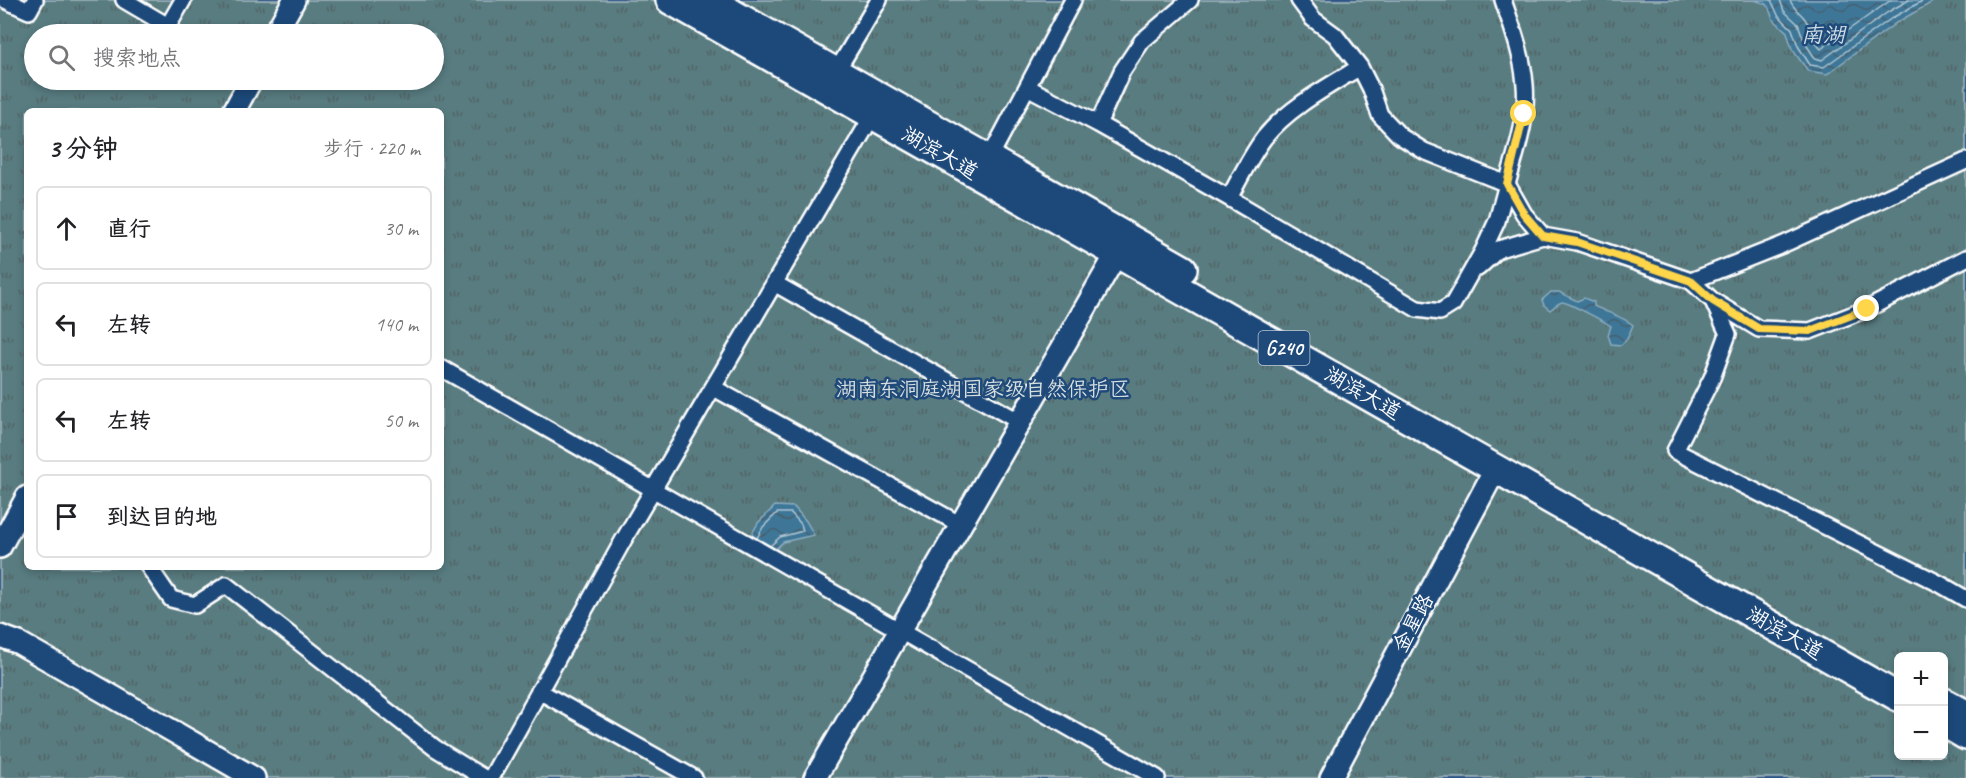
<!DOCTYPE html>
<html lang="zh">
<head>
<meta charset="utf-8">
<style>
  body { margin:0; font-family:Caveat,"LXGW WenKai TC",sans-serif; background:#f6f6f6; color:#202124 }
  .controls { position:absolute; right:18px; bottom:18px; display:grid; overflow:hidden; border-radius:9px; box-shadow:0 3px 9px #0003 }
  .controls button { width:54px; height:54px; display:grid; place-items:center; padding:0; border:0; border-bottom:2px solid #e0e0e0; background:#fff; color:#202124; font:30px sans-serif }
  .stop { position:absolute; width:18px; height:18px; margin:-14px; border:4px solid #ffd54a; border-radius:50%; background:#fff }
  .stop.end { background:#ffd54a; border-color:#fff; box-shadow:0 2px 6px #0008 }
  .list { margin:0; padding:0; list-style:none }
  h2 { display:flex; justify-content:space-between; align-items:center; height:78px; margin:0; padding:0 24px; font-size:26px }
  h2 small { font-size:20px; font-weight:400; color:#757577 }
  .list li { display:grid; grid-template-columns:39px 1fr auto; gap:18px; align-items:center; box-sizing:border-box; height:84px; margin:0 12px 12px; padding:0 12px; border:2px solid #e0e0e0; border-radius:9px }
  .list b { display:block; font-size:22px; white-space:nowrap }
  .list em { font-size:20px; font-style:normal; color:#757577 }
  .icon { flex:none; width:33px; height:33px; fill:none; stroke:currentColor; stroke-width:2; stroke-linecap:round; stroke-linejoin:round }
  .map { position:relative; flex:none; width:1966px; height:778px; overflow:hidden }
  .search { position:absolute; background:#fff; box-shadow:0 3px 9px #0003; left:24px; top:24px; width:420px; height:66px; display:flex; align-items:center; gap:15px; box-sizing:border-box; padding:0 21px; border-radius:33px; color:#757577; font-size:22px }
  .panel { position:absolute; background:#fff; box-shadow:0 3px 9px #0003; left:24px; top:108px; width:420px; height:462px; border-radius:9px }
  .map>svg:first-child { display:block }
</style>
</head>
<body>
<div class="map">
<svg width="1966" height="778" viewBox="0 0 1966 778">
  <defs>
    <pattern id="park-tufts" width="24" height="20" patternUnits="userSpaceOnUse" patternTransform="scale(1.5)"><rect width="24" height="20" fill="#597c80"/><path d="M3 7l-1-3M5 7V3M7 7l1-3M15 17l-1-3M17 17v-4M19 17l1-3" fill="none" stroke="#526466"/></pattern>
    <pattern id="water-waves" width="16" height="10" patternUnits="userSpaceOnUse" patternTransform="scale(1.5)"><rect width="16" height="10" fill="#3e7697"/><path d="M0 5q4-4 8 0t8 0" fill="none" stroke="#465f6e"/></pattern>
  </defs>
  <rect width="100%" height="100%" fill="#2f5686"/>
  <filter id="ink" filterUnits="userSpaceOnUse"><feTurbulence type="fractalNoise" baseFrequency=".0167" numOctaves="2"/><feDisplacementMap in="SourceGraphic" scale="12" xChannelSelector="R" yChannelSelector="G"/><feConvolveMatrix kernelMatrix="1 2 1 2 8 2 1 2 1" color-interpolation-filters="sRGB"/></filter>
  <g filter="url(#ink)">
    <!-- park -->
    <path fill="url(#park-tufts)" stroke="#acbec0" stroke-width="1.5" fill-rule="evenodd" d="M0,0H1966V778H0ZM34,34H434V80H34ZM27,111H441V567H27ZM1898,656H1944V756H1898Z"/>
    <!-- water -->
    <path fill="url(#water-waves)" stroke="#8badc1" stroke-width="1.5" d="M1754,0H1936L1896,23L1827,74L1808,71L1792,49L1787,32L1773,19L1767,4Z
      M1551,292H1559L1577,301L1584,298L1594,302V306C1607,313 1622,316 1633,325L1627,339L1621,345L1611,344L1608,335L1611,326C1605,322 1566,301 1562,302C1558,303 1553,308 1550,310L1544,305L1542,300Z
      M775,506L794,507L806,521L814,535L783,542L763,561L747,543L758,523Z"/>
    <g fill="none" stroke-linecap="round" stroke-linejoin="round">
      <!-- shore -->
      <path stroke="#b2c8d5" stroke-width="1.5" d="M1771,0L1778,15L1792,29L1798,46L1810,65L1824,67L1892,18L1924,0
        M1780,0L1784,11L1798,24L1805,43L1815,58L1822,60L1888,12L1909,0
        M1790,0C1793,9 1800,12 1805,19C1812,29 1812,41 1821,49L1891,0
        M757,538L763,527L777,513H791L801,524L803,531L780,537L770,546"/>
      <!-- street casing -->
      <g stroke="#fff" stroke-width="20">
        <path id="street" d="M5,0L29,11L35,0
          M124,0L168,26L183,0
          M1190,0L1142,41L1122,71L1098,124L1229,198L1417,309L1440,312L1453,304L1483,251L1497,221L1507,184L1424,151L1400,136L1380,115L1371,89L1360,67
          M1503,0C1512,27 1523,56 1525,85C1528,118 1516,152 1507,184L1524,214L1543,236
          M836,72L879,0
          M1027,87L1098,124
          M989,159L1073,0
          M1229,198C1240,178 1250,157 1264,138C1288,108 1327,87 1360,67L1335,35L1313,19L1299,0
          M1478,268L1499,249L1543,236L1577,242L1691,281L1713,301L1759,329L1810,331L1867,309L1966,258
          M1691,281L1782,245L1966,161
          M774,283L1020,422
          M1713,301L1728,334L1712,378L1675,451L1940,584L1966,599
          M441,368L1157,778
          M714,388L961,525
          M149,567L171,599L195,605L226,585L435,748L484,778
          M539,691L694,778
          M491,778L624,539L873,115"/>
      </g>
      <!-- secondary casing -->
      <g stroke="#fff" stroke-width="26">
        <path id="secondary" d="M275,34L294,0
          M234,111L251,80
          M0,547L27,497
          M0,636L19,643L84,680L254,778
          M815,778L1117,253
          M1331,778L1496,468"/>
      </g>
      <!-- highway casing -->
      <g stroke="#fff" stroke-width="32">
        <path id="highway" d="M670,0L1898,697
          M709,0L1183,269
          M1944,702L1966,714
          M1944,723L1966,736"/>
      </g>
      <!-- street -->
      <use href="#street" stroke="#1f4a7a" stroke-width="15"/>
      <!-- secondary -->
      <use href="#secondary" stroke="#1f4a7a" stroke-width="21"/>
      <!-- highway -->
      <use href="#highway" stroke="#1f4a7a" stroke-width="27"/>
    </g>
  </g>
  <g fill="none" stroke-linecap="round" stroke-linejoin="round" filter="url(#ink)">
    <!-- route -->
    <path stroke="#ffd54a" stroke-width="8" d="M1524,114L1507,184L1524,214L1543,236L1577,242L1691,281L1713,301L1759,329L1810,331L1867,309"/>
  </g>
  <g text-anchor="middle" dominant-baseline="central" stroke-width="5" stroke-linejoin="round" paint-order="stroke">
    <!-- shield labels -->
    <rect fill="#1f4a7a" stroke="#bcc9d7" stroke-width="1.5" x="1258.5" y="331" width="51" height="34" rx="4.5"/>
    <g font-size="20" font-weight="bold" fill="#fff">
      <text x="1284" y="348">G240</text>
    </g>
    <!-- street labels -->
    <g font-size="21" fill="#fff" stroke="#1f4a7a">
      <text transform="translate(940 153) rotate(30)">湖滨大道</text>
      <text transform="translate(1363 393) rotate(30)">湖滨大道</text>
      <text transform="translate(1413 623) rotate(-62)">金星路</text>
      <text transform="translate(1785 633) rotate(30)">湖滨大道</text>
    </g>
    <!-- park labels -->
    <g font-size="21" fill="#d6dedf" stroke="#1f4a7a">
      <text x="983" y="389">湖南东洞庭湖国家级自然保护区</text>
    </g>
    <!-- water labels -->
    <g font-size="22" font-style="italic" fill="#cfdde5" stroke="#1f4a7a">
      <text x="1823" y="35">南湖</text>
    </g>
  </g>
</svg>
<div class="controls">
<button>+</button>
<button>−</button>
</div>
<div class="stop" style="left:1524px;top:114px"></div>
<div class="stop end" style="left:1867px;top:309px"></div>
<div class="search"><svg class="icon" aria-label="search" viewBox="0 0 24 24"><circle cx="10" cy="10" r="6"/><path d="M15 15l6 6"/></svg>搜索地点</div>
<section class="panel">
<h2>3 分钟<small>步行 · 220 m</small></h2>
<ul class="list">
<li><svg class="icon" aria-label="ahead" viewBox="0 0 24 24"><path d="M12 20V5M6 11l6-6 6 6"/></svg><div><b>直行</b></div><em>30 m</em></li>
<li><svg class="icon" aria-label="left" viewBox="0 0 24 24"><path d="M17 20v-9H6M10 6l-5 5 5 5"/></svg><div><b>左转</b></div><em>140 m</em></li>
<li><svg class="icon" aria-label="left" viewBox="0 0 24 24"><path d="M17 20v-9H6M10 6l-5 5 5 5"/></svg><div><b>左转</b></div><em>50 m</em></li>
<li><svg class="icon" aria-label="arrive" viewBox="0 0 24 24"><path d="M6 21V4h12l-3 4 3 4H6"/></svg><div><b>到达目的地</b></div></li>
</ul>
</section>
</div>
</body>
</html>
